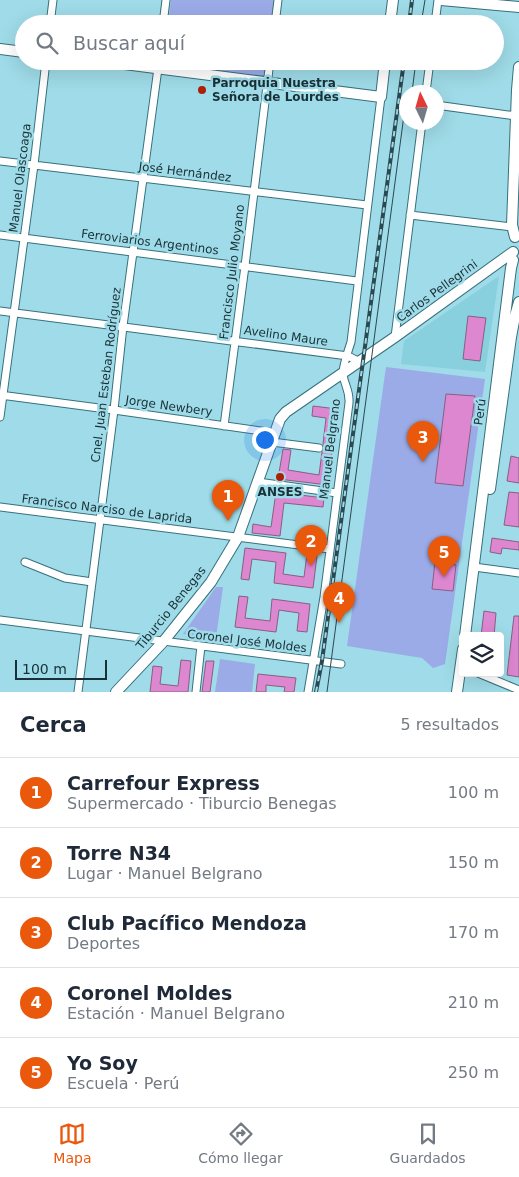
<!DOCTYPE html>
<html lang="es">
<head>
<meta charset="utf-8">
<style>
  body { margin:0; font-family:"DejaVu Sans",sans-serif; background:#f2f2f3; color:#1f2937 }
  .controls { position:absolute; right:15px; bottom:15px; display:grid; overflow:hidden; border-radius:5px; box-shadow:0 5px 20px #0002 }
  .controls button { width:45px; height:45px; display:grid; place-items:center; padding:0; border:0; border-bottom:1px solid #e0e1e3; background:#fff; color:#1f2937; font:25px sans-serif }
  .compass { position:absolute; left:399px; top:85px; width:45px; height:45px; border-radius:50%; background:#fff; box-shadow:0 5px 20px #0002; rotate:355deg }
  .scale { position:absolute; left:15px; bottom:12px; width:92px; box-sizing:border-box; padding-left:5px; border:2px solid #183136; border-top:0; font-size:14px; line-height:18px; white-space:nowrap; color:#183136; -webkit-text-stroke:4px #9fdbe8; paint-order:stroke }
  .you { position:absolute; left:264px; top:439px; width:18px; height:18px; margin:-12px; border:4px solid #fff; border-radius:50%; background:#1a73e8; box-shadow:0 0 0 8px #1a73e833 }
  .badge { display:grid; place-items:center; width:32px; height:32px; border-radius:50%; background:#ea580c; color:#fff; font-size:16px; font-weight:700 }
  .pin { position:absolute; translate:-50% -41px; filter:drop-shadow(0 1px 2px #0008) }
  .pin::after { content:''; position:absolute; top:26px; width:18px; height:15px; background:inherit; clip-path:polygon(0 0,100% 0,50% 100%) }
  .list { margin:0; padding:0; list-style:none }
  h2 { display:flex; justify-content:space-between; align-items:center; height:65px; margin:0; padding:0 20px; font-size:21px }
  h2 small { font-size:16px; font-weight:400; color:#747a83 }
  .list li { display:grid; grid-template-columns:32px 1fr auto; gap:15px; align-items:center; box-sizing:border-box; height:70px; padding:0 20px; border-top:1px solid #e0e1e3 }
  .list b { display:block; font-size:19px; white-space:nowrap }
  .list p { margin:0; font-size:16px; white-space:nowrap; color:#747a83 }
  .list em { font-size:16px; font-style:normal; color:#747a83 }
  .icon { flex:none; width:28px; height:28px; fill:none; stroke:currentColor; stroke-width:2; stroke-linecap:round; stroke-linejoin:round }
  .map { position:relative; flex:none; width:519px; height:692px; overflow:hidden }
  .search { position:absolute; background:#fff; box-shadow:0 5px 20px #0002; left:15px; right:15px; top:15px; height:55px; display:flex; align-items:center; gap:12px; box-sizing:border-box; padding:0 18px; border-radius:28px; color:#747a83; font-size:19px }
  .sheet { height:415px; background:#fff }
  nav { display:flex; justify-content:space-around; align-items:center; box-sizing:border-box; height:70px; border-top:1px solid #e0e1e3; background:#fff; font-size:14px; color:#747a83 }
  nav a { display:grid; justify-items:center; gap:2px }
  nav .on { color:#ea580c }
  .map>svg:first-child { display:block }
</style>
</head>
<body>
<div class="map">
<svg width="519" height="692" viewBox="0 0 519 692">
  <rect width="100%" height="100%" fill="#9fdbe8"/>
  <!-- built -->
  <path fill="#89d0df" d="M499,276L485,372L401,364L404,341Z"/>
  <!-- green -->
  <path fill="#9babe7" d="M171,0H274L271,24H168Z
    M163,61H267L264,80L163,67Z
    M386,367L485,379L445,664L433,668L422,658L347,646Z
    M216,587H223L216,638L183,634Z
    M220,659L255,664L252,692H215Z"/>
  <!-- building -->
  <path fill="#dd87d1" stroke="#85617f" d="M468,316L486,318L480,361L463,359Z
    M446,394L475,396L463,486L435,483Z
    M313,406L337,409L328,485L278,479L283,449L291,450L288,470L319,475L322,452L324,449L323,444L326,418L312,416Z
    M511,456L519,458V483L507,481Z
    M276,492L324,498L323,507L284,503L280,536L252,533L253,524L271,527Z
    M509,492L519,493V527L504,525Z
    M492,538L519,542V550L502,548L501,554L490,552Z
    M245,548L286,553L283,574L304,577L307,554L317,556L313,588L274,583L276,562L252,559L249,580L241,579Z
    M435,562L456,565L453,591L432,589Z
    M239,596L248,597L245,618L270,621L272,599L310,604L307,632L297,631L299,613L279,610L276,632L235,627Z
    M484,611L496,613L494,636H481Z
    M514,616H519V677L507,675Z
    M181,660L191,661L188,692H150L153,666L162,667L160,684L178,686Z
    M206,661H214L210,692H202Z
    M258,674L296,678L294,692H284L285,687L266,685V692H256Z"/>
  <g fill="none" stroke-linecap="round" stroke-linejoin="round">
    <!-- street casing -->
    <g stroke="#36717c" stroke-width="9">
      <path id="street" d="M50,24L53,0
        M163,24L166,0
        M275,24L278,0
        M435,24L438,0
        M426,92L430,61
        M436,105L516,116
        M0,161L367,205
        M410,215L512,227
        M0,235L357,281
        M0,311L348,356L360,362
        M395,337L422,122
        M0,395L114,410L275,433
        M0,417L34,165L46,61
        M224,426L245,266L270,61
        M272,442L319,448
        M258,482L337,493
        M0,507L330,549
        M25,562L65,578L92,582
        M474,567L519,573
        M0,620L341,664
        M478,673L519,690
        M78,692L114,410L123,326L159,61
        M196,692L201,646
        M308,692L324,597L349,403C350,390 344,385 343,374C342,370 349,348 351,342L381,97"/>
    </g>
    <!-- secondary casing -->
    <g stroke="#36717c" stroke-width="12">
      <path id="secondary" d="M441,0L519,7
        M390,24L393,0
        M0,49L24,52
        M101,61L381,97L385,61
        M515,237L512,225L517,90L519,67
        M490,489L511,337L515,316L519,302
        M465,636L511,268L513,260
        M116,692L163,642L211,582L238,537L280,419L286,412L395,337L513,252
        M457,692L463,649"/>
    </g>
    <!-- street -->
    <use href="#street" stroke="#fff" stroke-width="7"/>
    <!-- secondary -->
    <use href="#secondary" stroke="#fff" stroke-width="10"/>
    <!-- tram -->
    <path stroke="#2b4950" stroke-width="1" d="M421,24L425,0
      M412,92L416,61
      M327,692L406,100"/>
    <!-- rail casing -->
    <g stroke="#2b4950" stroke-width="4">
      <path id="rail" d="M409,24L412,0
        M316,692L322,661L404,61"/>
    </g>
    <!-- rail -->
    <use href="#rail" stroke="#9fdbe8" stroke-width="2" stroke-dasharray="5.5" stroke-linecap="butt"/>
  </g>
  <!-- markers -->
  <g fill="#ad2004" stroke="#9fdbe8" stroke-width="2">
    <circle cx="202" cy="90" r="5"/>
    <circle cx="280" cy="477" r="5"/>
  </g>
  <g text-anchor="middle" dominant-baseline="central" stroke-width="5" stroke-linejoin="round" paint-order="stroke">
    <!-- poi labels -->
    <g font-size="12" font-weight="bold" fill="#183136" stroke="#9fdbe8" text-anchor="start">
      <text x="212" y="83">Parroquia Nuestra<tspan x="212" dy="14">Señora de Lourdes</tspan></text>
      <text x="280" y="492" text-anchor="middle">ANSES</text>
    </g>
    <!-- street labels -->
    <g font-size="12" fill="#183136" stroke="#9fdbe8">
      <text transform="translate(185 172) rotate(7)">José Hernández</text>
      <text transform="translate(20 178) rotate(-83)">Manuel Olascoaga</text>
      <text transform="translate(150 242) rotate(7)">Ferroviarios Argentinos</text>
      <text transform="translate(232 272) rotate(-83)">Francisco Julio Moyano</text>
      <text transform="translate(437 291) rotate(-36)">Carlos Pellegrini</text>
      <text transform="translate(286 336) rotate(8)">Avelino Maure</text>
      <text transform="translate(106 375) rotate(-83)">Cnel. Juan Esteban Rodríguez</text>
      <text transform="translate(169 406) rotate(8)">Jorge Newbery</text>
      <text transform="translate(480 412) rotate(-83)">Perú</text>
      <text transform="translate(330 449) rotate(-83)">Manuel Belgrano</text>
      <text transform="translate(107 509) rotate(7)">Francisco Narciso de Laprida</text>
      <text transform="translate(171 608) rotate(-51)">Tiburcio Benegas</text>
      <text transform="translate(247 641) rotate(7)">Coronel José Moldes</text>
    </g>
  </g>
</svg>
<div class="controls">
<button><svg class="icon" aria-label="layers" viewBox="0 0 24 24"><path d="M12 4l9 5-9 5-9-5zM3 14l9 5 9-5"/></svg></button>
</div>
<svg class="compass" viewBox="-18 -18 36 36"><path d="M0-13l5 13h-10z" fill="#e53935"/><path d="M0 13l5-13h-10z" fill="#747a83"/></svg>
<div class="scale">100 m</div>
<div class="you"></div>
<div class="pin badge" style="left:228px;top:521px">1</div>
<div class="pin badge" style="left:311px;top:566px">2</div>
<div class="pin badge" style="left:423px;top:462px">3</div>
<div class="pin badge" style="left:339px;top:623px">4</div>
<div class="pin badge" style="left:444px;top:577px">5</div>
<div class="search"><svg class="icon" aria-label="search" viewBox="0 0 24 24"><circle cx="10" cy="10" r="6"/><path d="M15 15l6 6"/></svg>Buscar aquí</div>
</div>
<section class="sheet">
<h2>Cerca<small>5 resultados</small></h2>
<ul class="list">
<li><span class="badge">1</span><div><b>Carrefour Express</b><p>Supermercado · Tiburcio Benegas</p></div><em>100 m</em></li>
<li><span class="badge">2</span><div><b>Torre N34</b><p>Lugar · Manuel Belgrano</p></div><em>150 m</em></li>
<li><span class="badge">3</span><div><b>Club Pacífico Mendoza</b><p>Deportes</p></div><em>170 m</em></li>
<li><span class="badge">4</span><div><b>Coronel Moldes</b><p>Estación · Manuel Belgrano</p></div><em>210 m</em></li>
<li><span class="badge">5</span><div><b>Yo Soy</b><p>Escuela · Perú</p></div><em>250 m</em></li>
</ul>
</section>
<nav>
<a class="on"><svg class="icon" aria-label="map" viewBox="0 0 24 24"><path d="M3 6l6-2 6 2 6-2v14l-6 2-6-2-6 2zM9 4v14M15 6v14"/></svg>Mapa</a>
<a><svg class="icon" aria-label="directions" viewBox="0 0 24 24"><path d="M12 3l9 9-9 9-9-9zM9 14v-3h6M13 9l2 2-2 2"/></svg>Cómo llegar</a>
<a><svg class="icon" aria-label="saved" viewBox="0 0 24 24"><path d="M7 4h10v16l-5-4-5 4z"/></svg>Guardados</a>
</nav>
</body>
</html>
